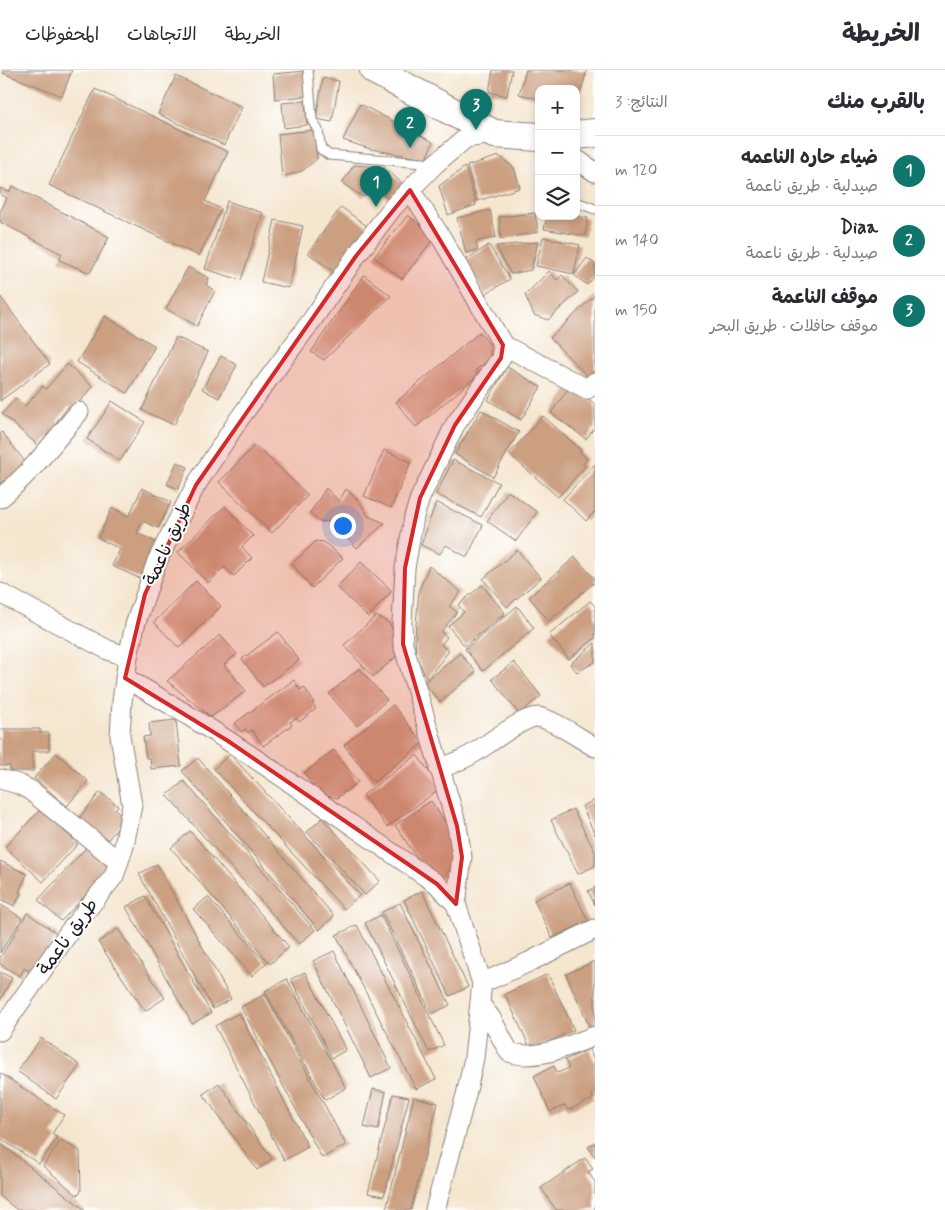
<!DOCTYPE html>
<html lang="ar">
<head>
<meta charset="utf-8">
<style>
  body { margin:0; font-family:Mynerve,"Playpen Sans Arabic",sans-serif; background:#f7f7f7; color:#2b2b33; direction:rtl }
  .controls { position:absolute; right:15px; top:15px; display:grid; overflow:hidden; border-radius:10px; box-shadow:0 2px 8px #0003 }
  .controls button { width:45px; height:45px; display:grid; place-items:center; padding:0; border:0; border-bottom:1px solid #e1e1e2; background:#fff; color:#2b2b33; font:25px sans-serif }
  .you { position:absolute; left:342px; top:455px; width:18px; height:18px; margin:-12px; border:4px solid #fff; border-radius:50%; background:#1a73e8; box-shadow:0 0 0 8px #1a73e833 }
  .badge { display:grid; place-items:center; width:32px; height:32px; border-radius:50%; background:#0f766e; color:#fff; font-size:16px; font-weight:700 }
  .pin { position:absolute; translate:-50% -41px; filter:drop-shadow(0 1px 2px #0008) }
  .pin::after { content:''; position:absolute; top:26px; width:18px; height:15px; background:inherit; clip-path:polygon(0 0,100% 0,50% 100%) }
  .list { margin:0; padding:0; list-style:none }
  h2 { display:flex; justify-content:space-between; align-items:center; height:65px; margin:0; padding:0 20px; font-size:21px }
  h2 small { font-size:16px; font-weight:400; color:#7c7c81 }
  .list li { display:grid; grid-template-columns:32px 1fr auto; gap:15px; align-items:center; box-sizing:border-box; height:70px; padding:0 20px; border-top:1px solid #e1e1e2 }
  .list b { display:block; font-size:19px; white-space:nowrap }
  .list p { margin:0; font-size:16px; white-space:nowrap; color:#7c7c81 }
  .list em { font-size:16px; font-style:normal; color:#7c7c81 }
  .icon { flex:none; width:28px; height:28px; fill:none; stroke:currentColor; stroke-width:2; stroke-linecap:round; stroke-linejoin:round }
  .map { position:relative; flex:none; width:595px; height:1140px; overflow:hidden; direction:ltr }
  header { display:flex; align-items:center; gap:30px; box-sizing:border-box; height:70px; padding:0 25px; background:#fff; border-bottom:1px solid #e1e1e2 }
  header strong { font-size:24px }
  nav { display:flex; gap:28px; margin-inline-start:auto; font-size:18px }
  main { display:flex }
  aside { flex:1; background:#fff }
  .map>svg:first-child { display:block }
</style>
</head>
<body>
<header>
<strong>الخريطة</strong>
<nav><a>الخريطة</a><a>الاتجاهات</a><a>المحفوظات</a></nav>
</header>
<main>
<aside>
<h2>بالقرب منك<small>النتائج: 3</small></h2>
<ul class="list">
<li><span class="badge">1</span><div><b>ضياء حاره الناعمه</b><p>صيدلية · طريق ناعمة</p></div><em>120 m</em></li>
<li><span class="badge">2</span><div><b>Diaa</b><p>صيدلية · طريق ناعمة</p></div><em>140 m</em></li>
<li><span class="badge">3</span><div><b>موقف الناعمة</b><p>موقف حافلات · طريق البحر</p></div><em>150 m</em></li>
</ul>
</aside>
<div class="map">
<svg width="595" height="1140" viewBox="0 0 595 1140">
  <rect width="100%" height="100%" fill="#fff"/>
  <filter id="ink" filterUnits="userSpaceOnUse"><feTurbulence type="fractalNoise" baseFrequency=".02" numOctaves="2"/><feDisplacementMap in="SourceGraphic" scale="10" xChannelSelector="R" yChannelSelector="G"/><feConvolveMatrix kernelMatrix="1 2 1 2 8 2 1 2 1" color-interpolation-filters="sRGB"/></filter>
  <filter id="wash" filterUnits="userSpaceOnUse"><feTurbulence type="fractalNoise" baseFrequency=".0096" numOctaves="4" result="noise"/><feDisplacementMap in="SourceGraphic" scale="20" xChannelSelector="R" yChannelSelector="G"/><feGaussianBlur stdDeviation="1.12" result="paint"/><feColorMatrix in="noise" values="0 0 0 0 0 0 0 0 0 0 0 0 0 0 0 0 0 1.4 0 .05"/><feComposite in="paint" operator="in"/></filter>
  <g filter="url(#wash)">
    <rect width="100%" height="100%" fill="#f5e6d0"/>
    <g id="blocks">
      <!-- building -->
      <path fill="#cb9f80" d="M4,0H72L62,26L3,3Z
        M493,0H512L507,26L489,22Z
        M526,0H587L579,28L576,27V19H539V29L519,24Z
        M305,1L307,26L275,29L273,4Z
        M176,6L242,37L224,75L158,44Z
        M323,8L339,11L332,52L316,49Z
        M95,19L228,82L205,131L221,139L199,186L49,115Z
        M305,31L307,55L284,58L282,33Z
        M360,34L433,72L426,89L370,79L343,70Z
        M314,60L317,89L302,101L282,107L278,64Z
        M499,86L514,98L520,118L477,131L467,96Z
        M354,95L384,97L404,115L390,130L372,115L363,127L342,113Z
        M465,97L476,135L448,145L439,116Z
        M13,116L109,167L90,203L59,190L62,184L0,152V142L7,128L0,124V118L9,122Z
        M227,131L263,143L241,210L205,199Z
        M341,137L368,157L335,203L308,183Z
        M490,140L496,167L476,172L478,180L466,183L457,148Z
        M535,143L538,162L501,169L499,147Z
        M408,145L435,167L402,209L374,187Z
        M547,146H576L588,148L585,166L544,159Z
        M275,150L303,156L289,218L261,212Z
        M543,167L580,175L574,204L536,196Z
        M538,172L531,200L511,204L496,176Z
        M489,175L510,209L485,224L464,191Z
        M587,188L595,194V206L587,215L574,205Z
        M188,197L209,208L206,215L215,221L197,256L166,239Z
        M549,201L557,210L562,205L578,222L548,250L534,245L525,225Z
        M364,205L391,226L324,290L311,282Z
        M595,225V309L593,312L550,268Z
        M0,226L50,294L0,331Z
        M105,246L155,276L127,323L77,292Z
        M480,262L490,275V289L476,300L477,306L416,357L396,332Z
        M176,267L208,282L174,355L142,340Z
        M221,286L237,295L219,328L202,319Z
        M67,294L93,317L73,339L69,336L57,351L60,354L40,377L2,344L16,328L25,336L43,316L46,319Z
        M507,297L541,317L521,350L488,330Z
        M570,316L595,334V357L586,369L551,343Z
        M112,331L145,352L120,391L87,369Z
        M481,340L519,362L493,407L455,384Z
        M543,346L581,380L580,382L587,389L583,394L585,396L558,427L509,384Z
        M2,362L29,397L0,420V364Z
        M255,375L308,425L272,463L219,412Z
        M384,380L411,392L391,438L364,426Z
        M453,390L499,413L481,447L436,424Z
        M177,392L188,397L178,419L167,414Z
        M595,394V443L594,442L586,451L563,429Z
        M142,418L171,432L158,458L143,451L137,463L158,473L141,509L112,496L120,479L98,468L112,438L129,446Z
        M326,418L339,431L346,419L360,432L368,446L385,453L357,478L331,451L320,452L310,443Z
        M508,421L537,442L516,471L487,451Z
        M436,432L483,455L467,487L446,475L440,484L421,475Z
        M225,436L253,466L242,477L252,488L234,506L224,497L208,513L178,482Z
        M316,471L324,472L343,488L312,518L292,494Z
        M517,480L541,508L507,537L483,509Z
        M575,487L595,509V512L549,551L529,527Z
        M361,492L392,521L368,547L337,517Z
        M429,496L461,522L449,536L457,542L441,562L447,567L441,575L449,581L427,609L416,586L415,567L419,520Z
        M196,511L221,536L179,578L154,552Z
        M482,515L505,543L465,576L448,556L464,542L458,535Z
        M590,531L595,536V568L569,589L549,565Z
        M517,536L534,558L483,601L465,579Z
        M376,546L389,553L401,576L400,583L373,607L344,575Z
        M278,562L299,590L263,617L242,589Z
        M220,565L237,584L224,595L246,621L211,647L167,611Z
        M595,573V592L577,602L570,594Z
        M460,583L476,602L440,632L424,613Z
        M514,592L541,626L519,644L492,609Z
        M359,598L387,630L357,656L329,624Z
        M294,610L300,620L304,617L314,632L312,633L316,639L299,652L296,648L290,652L292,655L263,676L252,660L248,663L245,659L241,662L235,653Z
        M393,635L423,673L374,712L344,675Z
        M176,650L181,696L151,699L150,688H146L143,667L150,666L149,653Z
        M0,659H40V663H49V681H32L33,701H10V696H0Z
        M334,680L358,712L337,728L319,724L304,703Z
        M56,683L88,711L67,736L34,708Z
        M230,684L360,825L344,839L214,699Z
        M417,685L441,718L387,757L363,725Z
        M198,688L334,846L319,860L182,701Z
        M184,711L315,860L299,874L167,725Z
        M100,722L118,736L115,739L126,748L105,773L77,751Z
        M595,730V765L582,736Z
        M431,731L452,762L456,792L442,809L418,789L395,755Z
        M41,739L78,774L43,812L5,777Z
        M573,739L595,782V796L578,804L551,750Z
        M322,748L380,811L365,825L307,762Z
        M190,761L289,877L270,894L171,778Z
        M87,777L110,799L61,851L38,830Z
        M0,791L27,804L19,822L21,823L15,836L0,829Z
        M157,794L231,929L213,939L139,804Z
        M570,813L588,851L552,868L534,830Z
        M595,817V835L588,821Z
        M422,821L468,917L450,926L404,830Z
        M145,826L211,943L192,954L126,837Z
        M208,827L266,893L252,906L193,839Z
        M400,833L450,935L432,944L382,842Z
        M1,835L22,848L0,883V837Z
        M27,843L58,864L33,903L24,898L20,906L0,894V888Z
        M381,845L444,975L429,982L365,853Z
        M357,855L436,1009L416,1019L336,865Z
        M118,859L165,928L145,941L98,872Z
        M334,881L391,998L371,1008L313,891Z
        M595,891V960L592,962L566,904Z
        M0,902L12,908L0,931Z
        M305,902L346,980L332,988L291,909Z
        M548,904L574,960L531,980L505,924Z
        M287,909L346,1018L325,1030L265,921Z
        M265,924L346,1075L322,1088L241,937Z
        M239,943L308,1077L284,1090L215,956Z
        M41,968L80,995L56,1029L17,1001Z
        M589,979L595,993V1023L592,1025L593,1029L568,1040L565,1035L550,1042L534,1006L554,996L557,1003L569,998L565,990Z
        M0,1003L64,1045L52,1064L57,1068L39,1094L0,1068Z
        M219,1013L272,1089L257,1100L203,1024Z
        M373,1019L386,1022L378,1060L364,1057Z
        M393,1024L409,1027L384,1126L368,1123Z
        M414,1027L438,1033L411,1140H386Z
        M61,1070L80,1081L81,1121L77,1125L43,1096Z
        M595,1072V1087L588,1077Z
        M0,1073L85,1140H17L0,1126Z
        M585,1088L593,1099L588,1102L595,1112V1140H556L541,1118Z"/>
    </g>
  </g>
  <g filter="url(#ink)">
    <use href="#blocks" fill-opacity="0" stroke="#888176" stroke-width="1"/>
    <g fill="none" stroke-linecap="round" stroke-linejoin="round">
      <!-- service casing -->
      <g stroke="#888176" stroke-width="11">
        <path id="service" d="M308,0L312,50L318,60L321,79L329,85L434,94
          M576,132L595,139"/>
      </g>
      <!-- minor casing -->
      <g stroke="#888176" stroke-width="21">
        <path id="minor" d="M576,89L595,102
          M410,120L441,167L503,275L501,288L455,355L420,428L414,447L405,498L402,553L403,574L457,756L462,787L456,834
          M503,275L587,319L595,312
          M0,428C30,404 54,372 79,342
          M0,523L108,580L128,587
          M125,608C234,669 334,744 437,814L456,834L482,913L474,988L466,1025L435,1140
          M439,699C452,694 463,690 474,683C487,675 523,647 537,647C551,648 582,670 595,677
          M0,709L18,714L30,720L119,792
          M482,913L529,892L595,859
          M480,934L491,948L509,982C536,992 569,975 595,966
          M0,961L69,862L114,806L124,776L132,735L120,666L122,632L128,587L135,555L157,491L196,415L239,349L312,250L356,186L393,137L435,94L466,68L494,64"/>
      </g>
      <!-- trunk casing -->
      <g stroke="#888176" stroke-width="30">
        <path id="trunk" d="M374,0L494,64L539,67
          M576,65L595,63"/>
      </g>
      <!-- service -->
      <use href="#service" stroke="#fff" stroke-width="9"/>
      <!-- minor -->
      <use href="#minor" stroke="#fff" stroke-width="19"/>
      <!-- trunk -->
      <use href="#trunk" stroke="#fff" stroke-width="28"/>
    </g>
  </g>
  <!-- marked area -->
  <path fill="#d62828" fill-opacity="0.2" stroke="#d62828" stroke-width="4" stroke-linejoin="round" d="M410,120L503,275L501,288L455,355L420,428L405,498L403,574L457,756L462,787L456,834L437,814L228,671L125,608L145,524L196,415L356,186Z"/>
  <g text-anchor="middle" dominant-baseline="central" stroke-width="4" stroke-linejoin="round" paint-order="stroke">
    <!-- street labels -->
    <g font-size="19" fill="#1c1c1c" stroke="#fff">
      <text transform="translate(168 474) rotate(-65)">طريق ناعمة</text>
      <text transform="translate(68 867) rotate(-54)">طريق ناعمة</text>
    </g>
  </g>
</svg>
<div class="controls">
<button>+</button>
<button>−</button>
<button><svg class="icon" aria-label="layers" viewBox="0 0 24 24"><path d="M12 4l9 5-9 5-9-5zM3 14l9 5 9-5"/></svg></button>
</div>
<div class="you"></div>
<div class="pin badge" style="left:376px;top:137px">1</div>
<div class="pin badge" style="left:410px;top:78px">2</div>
<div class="pin badge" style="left:476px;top:60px">3</div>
</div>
</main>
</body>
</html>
